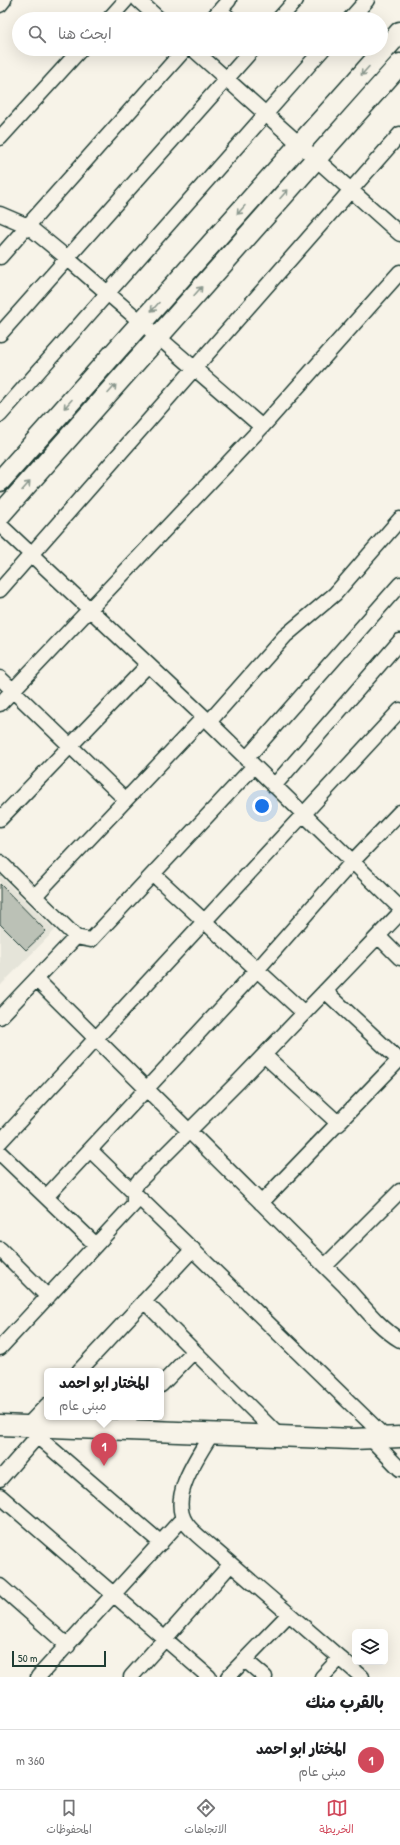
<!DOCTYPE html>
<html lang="ar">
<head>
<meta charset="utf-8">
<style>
  body { margin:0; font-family:"Patrick Hand","Playpen Sans Arabic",sans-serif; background:#f2f2f2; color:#202124; direction:rtl }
  .controls { position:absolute; right:12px; bottom:12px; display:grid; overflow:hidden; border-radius:6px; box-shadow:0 4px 16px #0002 }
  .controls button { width:36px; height:36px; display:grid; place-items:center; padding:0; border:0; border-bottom:1px solid #e0e0e0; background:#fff; color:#202124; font:20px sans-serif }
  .scale { position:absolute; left:12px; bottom:10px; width:94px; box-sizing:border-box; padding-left:4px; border:2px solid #1f3d34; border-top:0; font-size:11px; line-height:14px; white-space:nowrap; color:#1f3d34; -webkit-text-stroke:3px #f7f3e8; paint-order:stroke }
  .you { position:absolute; left:262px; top:806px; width:14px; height:14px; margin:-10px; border:3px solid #fff; border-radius:50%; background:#1a73e8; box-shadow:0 0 0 6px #1a73e833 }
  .badge { display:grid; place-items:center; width:26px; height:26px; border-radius:50%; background:#d1495b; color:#fff; font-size:13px; font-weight:700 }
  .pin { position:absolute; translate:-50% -33px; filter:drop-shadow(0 1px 2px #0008) }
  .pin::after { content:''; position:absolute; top:21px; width:14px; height:12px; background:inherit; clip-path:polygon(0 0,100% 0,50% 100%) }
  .popup { position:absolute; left:44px; top:1368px; width:120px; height:52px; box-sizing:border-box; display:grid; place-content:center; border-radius:6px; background:#fff; filter:drop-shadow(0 1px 3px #0005); font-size:13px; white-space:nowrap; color:#757577 }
  .popup b { font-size:15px; color:#202124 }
  .popup::after { content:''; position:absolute; left:50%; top:100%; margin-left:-8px; border:8px solid transparent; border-top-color:#fff }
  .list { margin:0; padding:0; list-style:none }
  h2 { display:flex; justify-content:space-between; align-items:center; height:52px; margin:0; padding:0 16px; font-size:17px }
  h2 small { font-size:13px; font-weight:400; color:#757577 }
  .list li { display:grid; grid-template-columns:26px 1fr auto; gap:12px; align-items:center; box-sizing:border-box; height:60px; padding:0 16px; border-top:1px solid #e0e0e0 }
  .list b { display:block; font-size:15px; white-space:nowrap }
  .list p { margin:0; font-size:13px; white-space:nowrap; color:#757577 }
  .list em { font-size:13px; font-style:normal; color:#757577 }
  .icon { flex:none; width:22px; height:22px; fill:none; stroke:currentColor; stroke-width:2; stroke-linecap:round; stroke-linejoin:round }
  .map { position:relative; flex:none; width:400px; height:1677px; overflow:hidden; direction:ltr }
  .search { position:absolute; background:#fff; box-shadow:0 4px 16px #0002; left:12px; right:12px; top:12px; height:44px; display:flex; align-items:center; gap:10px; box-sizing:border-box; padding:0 14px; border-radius:22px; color:#757577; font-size:15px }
  .sheet { height:112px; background:#fff }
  nav { display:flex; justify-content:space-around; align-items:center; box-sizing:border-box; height:56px; border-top:1px solid #e0e0e0; background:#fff; font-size:11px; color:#757577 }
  nav a { display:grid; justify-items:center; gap:2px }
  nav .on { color:#d1495b }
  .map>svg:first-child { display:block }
</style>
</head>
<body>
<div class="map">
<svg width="400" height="1677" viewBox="0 0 400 1677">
  <rect width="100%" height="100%" fill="#f7f3e8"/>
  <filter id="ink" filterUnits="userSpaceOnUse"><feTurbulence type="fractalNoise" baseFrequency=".025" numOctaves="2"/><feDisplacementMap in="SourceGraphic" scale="8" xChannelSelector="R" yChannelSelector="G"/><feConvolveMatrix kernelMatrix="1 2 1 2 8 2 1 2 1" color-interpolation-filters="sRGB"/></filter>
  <g filter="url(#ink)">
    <!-- built -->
    <path fill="#e5e4d9" d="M0,876L55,930L0,986Z"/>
    <!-- building -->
    <path fill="#bbc1b6" stroke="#1f3d34" d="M0,884L46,931L26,950L0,924Z"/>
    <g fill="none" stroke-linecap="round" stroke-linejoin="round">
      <!-- street casing -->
      <g stroke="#1f3d34" stroke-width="17">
        <path id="street" d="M138,0L159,19
          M0,5L4,0
          M220,10L230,19
          M109,19L126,0
          M212,19L229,0
          M279,19L296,0
          M350,19L367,0
          M193,49L400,234
          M0,138L81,49
          M0,214L28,226L67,258L262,427
          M0,257L185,49
          M0,334L253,49
          M0,415L323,49
          M0,525L204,717L400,908
          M0,590L400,134
          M0,678L125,799
          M0,704L262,427L400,272
          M209,722L285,636L335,594L400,519
          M246,759L400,584
          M274,786L400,641
          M0,819L148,665
          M0,862L76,937L0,1017
          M153,874L304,1013
          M35,896L204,717
          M378,936L400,958
          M76,937L91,940L254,766
          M36,979L343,1284C361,1303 378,1327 400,1340
          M325,991L400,1061
          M264,1055L339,1124
          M0,1142L400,710
          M90,1150L385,1437
          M0,1153L96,1245
          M46,1197L257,970L352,862L400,812
          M261,1203L399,1060
          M0,1249L48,1297
          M325,1266L400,1191
          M144,1301L279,1436
          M0,1348L134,1204V1189L138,1182L239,1081L400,913
          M79,1371L193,1249
          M161,1385L194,1351
          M27,1426L47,1405
          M118,1430L130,1417
          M212,1433C199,1455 168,1497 186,1523C192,1532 202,1539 210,1546L362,1677
          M38,1437L161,1543
          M370,1438L400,1469
          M0,1479L43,1430
          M0,1496L209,1677
          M0,1586L68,1646
          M245,1660L265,1677
          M38,1677L183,1518
          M131,1677L231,1564
          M228,1677L289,1614
          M322,1677L340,1658"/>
      </g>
      <!-- secondary casing -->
      <g stroke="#1f3d34" stroke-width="23">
        <path id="secondary" d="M0,481L400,32
          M0,515L400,64
          M0,1425L353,1439L400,1437"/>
      </g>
      <!-- street -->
      <use href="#street" stroke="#f7f3e8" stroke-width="14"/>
      <!-- secondary -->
      <use href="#secondary" stroke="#f7f3e8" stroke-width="20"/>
    </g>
    <!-- one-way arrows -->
    <defs><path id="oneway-shaft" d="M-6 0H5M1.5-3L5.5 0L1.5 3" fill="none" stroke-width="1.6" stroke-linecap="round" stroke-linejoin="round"/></defs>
    <g stroke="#8b988e">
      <use href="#oneway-shaft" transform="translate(365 71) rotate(132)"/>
      <use href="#oneway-shaft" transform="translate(284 194) rotate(-48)"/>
      <use href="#oneway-shaft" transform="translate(241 210) rotate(132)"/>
      <use href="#oneway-shaft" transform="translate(198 291) rotate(-48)"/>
      <use href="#oneway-shaft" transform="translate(155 307) rotate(132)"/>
      <use href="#oneway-shaft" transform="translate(112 389) rotate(-48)"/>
      <use href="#oneway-shaft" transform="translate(68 404) rotate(132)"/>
      <use href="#oneway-shaft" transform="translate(26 486) rotate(-48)"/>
    </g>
  </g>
</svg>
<div class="controls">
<button><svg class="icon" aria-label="layers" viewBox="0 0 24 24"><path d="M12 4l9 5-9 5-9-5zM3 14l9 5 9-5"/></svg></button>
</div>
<div class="scale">50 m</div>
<div class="you"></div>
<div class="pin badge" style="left:104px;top:1466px">1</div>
<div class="popup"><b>المختار ابو احمد</b>مبنى عام</div>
<div class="search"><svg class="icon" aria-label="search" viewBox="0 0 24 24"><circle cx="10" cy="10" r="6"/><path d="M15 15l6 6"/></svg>ابحث هنا</div>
</div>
<section class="sheet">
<h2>بالقرب منك<small></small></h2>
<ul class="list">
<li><span class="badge">1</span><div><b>المختار ابو احمد</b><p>مبنى عام</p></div><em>360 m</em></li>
</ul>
</section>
<nav>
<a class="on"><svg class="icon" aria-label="map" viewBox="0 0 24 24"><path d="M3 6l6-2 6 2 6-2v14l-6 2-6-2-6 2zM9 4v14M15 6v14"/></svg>الخريطة</a>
<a><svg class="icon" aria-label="directions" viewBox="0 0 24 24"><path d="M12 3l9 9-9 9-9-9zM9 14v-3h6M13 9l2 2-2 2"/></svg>الاتجاهات</a>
<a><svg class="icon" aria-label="saved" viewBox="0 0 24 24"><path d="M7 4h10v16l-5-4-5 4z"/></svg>المحفوظات</a>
</nav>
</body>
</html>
